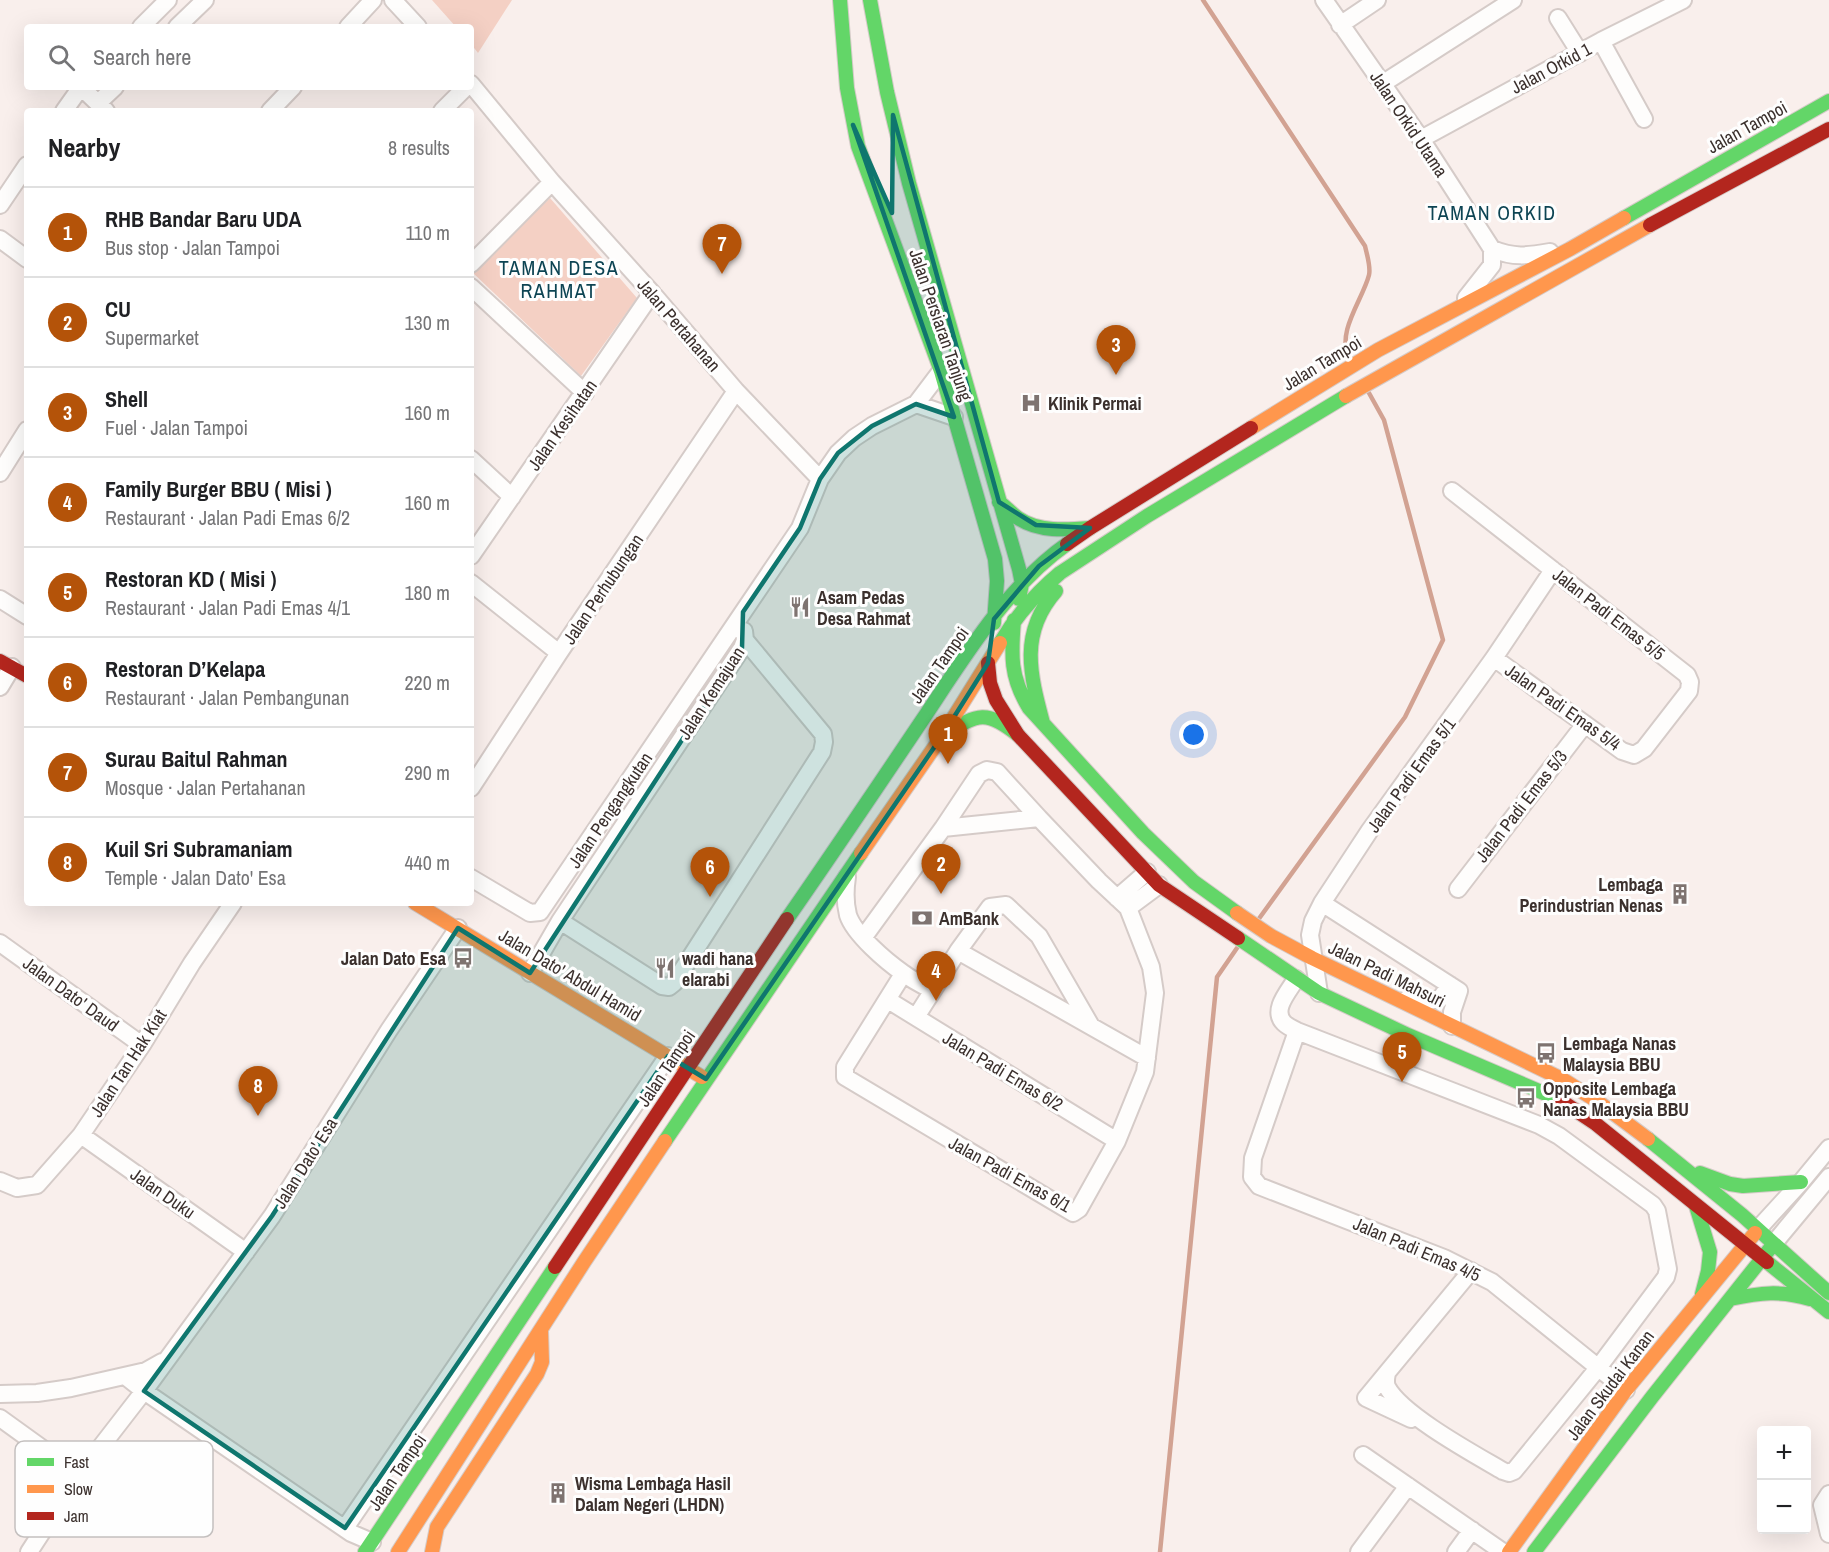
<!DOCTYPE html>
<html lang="en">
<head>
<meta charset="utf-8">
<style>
  body { margin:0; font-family:"Archivo Narrow",sans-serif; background:#f2f2f2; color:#202124 }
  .controls { position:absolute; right:18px; bottom:18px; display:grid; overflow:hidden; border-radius:6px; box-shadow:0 6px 24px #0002 }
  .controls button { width:54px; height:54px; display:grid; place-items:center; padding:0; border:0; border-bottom:2px solid #e0e0e0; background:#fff; color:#202124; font:30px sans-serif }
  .you { position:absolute; left:1194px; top:735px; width:21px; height:21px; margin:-15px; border:4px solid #fff; border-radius:50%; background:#1a73e8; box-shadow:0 0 0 9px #1a73e833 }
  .badge { display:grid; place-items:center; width:39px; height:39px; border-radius:50%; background:#b45309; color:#fff; font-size:20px; font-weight:700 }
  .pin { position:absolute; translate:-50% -50px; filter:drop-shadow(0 2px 3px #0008) }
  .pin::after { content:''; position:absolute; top:32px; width:21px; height:18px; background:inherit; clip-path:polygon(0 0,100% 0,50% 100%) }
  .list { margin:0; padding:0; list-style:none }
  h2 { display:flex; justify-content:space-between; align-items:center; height:78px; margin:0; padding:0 24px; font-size:26px }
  h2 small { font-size:20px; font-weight:400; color:#757577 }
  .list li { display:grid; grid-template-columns:39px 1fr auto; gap:18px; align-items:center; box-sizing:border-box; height:90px; padding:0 24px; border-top:2px solid #e0e0e0 }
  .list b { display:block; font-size:22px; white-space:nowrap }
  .list p { margin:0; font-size:20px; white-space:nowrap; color:#757577 }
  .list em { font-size:20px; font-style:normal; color:#757577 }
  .icon { flex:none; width:33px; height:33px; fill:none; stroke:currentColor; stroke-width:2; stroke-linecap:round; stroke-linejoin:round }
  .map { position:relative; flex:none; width:1829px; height:1552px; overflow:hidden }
  .search { position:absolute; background:#fff; box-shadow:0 6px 24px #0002; left:24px; top:24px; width:450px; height:66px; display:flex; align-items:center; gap:15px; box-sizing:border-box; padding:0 21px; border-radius:6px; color:#757577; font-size:22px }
  .panel { position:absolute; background:#fff; box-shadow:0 6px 24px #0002; left:24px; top:108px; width:450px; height:798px; border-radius:6px }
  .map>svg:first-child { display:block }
</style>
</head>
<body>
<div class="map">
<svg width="1829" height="1552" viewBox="0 0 1829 1552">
  <rect width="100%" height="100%" fill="#f9efec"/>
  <!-- green -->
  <path fill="#f4d0c4" d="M432,0H512L478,53L471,44V27H456Z
    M550,198L637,298L581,376L472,272Z"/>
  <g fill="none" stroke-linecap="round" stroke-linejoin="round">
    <!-- stream -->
    <path stroke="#d2a292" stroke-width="4.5" d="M1203,0L1365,246C1367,255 1371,267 1369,275C1363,299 1336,332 1349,357
      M1258,920L1405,717L1443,640L1384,420L1369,393
      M1160,1552L1217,977L1237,948"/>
    <!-- street casing -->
    <g stroke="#d5cbc8" stroke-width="20">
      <path id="street" d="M393,0L418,27
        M1324,0L1421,139L1492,249V265L1466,298
        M1558,18L1580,53
        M1340,25L1377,0
        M141,27L168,0
        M177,27L205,0
        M348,27L373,0
        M1601,41L1644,119
        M471,84L552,182L652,293L736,391L820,479
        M1382,84L1513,0
        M81,87L106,111
        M98,103L115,87
        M64,111L81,87
        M270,111L293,87
        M442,111L466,87
        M1421,139L1601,41L1683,0
        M0,205L27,165
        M0,239L27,259
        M1492,249C1514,258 1527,256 1550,252
        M471,264L552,182
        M471,287L585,393
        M916,404L954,417
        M471,459L512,497
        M0,473L27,430
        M1452,491L1687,675L1690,682L1689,691L1644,749L1634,755L1622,751L1494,658
        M471,556L652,293
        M471,583L559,653
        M0,599L27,616
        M0,687L12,667
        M471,788L559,653L736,391
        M943,828L979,774L987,770L997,772L1039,818
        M847,877C845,890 845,903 848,915C854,934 887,962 903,973C912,980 922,985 932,990
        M471,878L530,913L540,912L800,528L820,479L838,453L854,438L872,426L916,404L941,371
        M1458,889L1585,724
        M1117,898L1147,872
        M1322,903L1459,991L1452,1012V1026
        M1128,908L1159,885
        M560,921L662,986L669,987L674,983L822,752L824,742L823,734L745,640
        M863,938L943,828L1039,818L1099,881L1128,908L1151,967L1155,993L1145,1072L1117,1141L1079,1209L1073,1213L845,1077V1067L903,974
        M0,943L142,1045
        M958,951L1147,1058
        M530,973L560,921L742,648L745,640L744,631
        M1296,979C1289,991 1271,1010 1284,1023C1287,1026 1293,1029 1297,1031L1539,1125L1559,1136L1653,1205L1657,1211L1668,1269L1666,1277L1598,1368L1514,1471L1509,1473L1503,1471C1474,1454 1402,1415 1387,1387C1385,1382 1386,1378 1387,1373
        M1319,993L1310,935L1313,921L1322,903L1370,830L1494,658L1553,570
        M1407,999L1427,1001L1440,999L1450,985
        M888,1000L1117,1141
        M916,1017L958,951L990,907L1006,905L1039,936L1091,1026
        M1297,1031L1253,1158L1252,1177L1259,1186L1444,1258L1492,1282L1626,1390
        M81,1135L246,1252
        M0,1181L17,1188L37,1185L81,1135L142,1045L192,963L233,903
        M1758,1229L1801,1182L1829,1148
        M1775,1242L1829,1177
        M125,1376L144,1391L351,1533L372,1542
        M0,1394L37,1393L71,1388L146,1371L162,1362
        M0,1418L79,1475
        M1411,1419L1366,1398L1471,1271
        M1363,1455L1503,1552
        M1829,1494L1822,1505L1829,1534
        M345,1528L668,1056
        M29,1552L79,1475L144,1391L272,1216L389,1030L458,928
        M1359,1552L1408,1486
        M1456,1552L1472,1530"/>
    </g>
    <!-- fast casing -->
    <g stroke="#d5cbc8" stroke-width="16">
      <path id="fast" d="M840,0L847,88L858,146L941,371L995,559L997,581L994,623
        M870,0L887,92L909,183L1019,569L1022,584L1019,599
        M1624,218L1829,101
        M999,502C1006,507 1011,513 1018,518C1038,532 1066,530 1090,528
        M1014,620C1011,655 1010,677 1029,708L1143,833L1194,882L1237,913
        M1000,643C1016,616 1036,593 1060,573L1147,516L1346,396
        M1043,723C1030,674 1019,633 1056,591
        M946,734C978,713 987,710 1018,735
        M787,919C833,853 878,786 923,719C963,659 1007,586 1067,544
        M1238,938L1319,993L1408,1035L1560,1100
        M1648,1139L1742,1215L1829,1293
        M665,1141L861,853
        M1700,1173L1730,1184L1743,1186L1801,1182
        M1696,1206L1710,1252L1708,1271L1702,1294
        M1767,1262L1829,1312
        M1730,1299C1760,1293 1780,1290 1810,1299
        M365,1552L555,1267
        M1534,1552L1652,1397L1772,1246"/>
    </g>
    <!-- slow casing -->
    <g stroke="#d5cbc8" stroke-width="16">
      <path id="slow" d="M1346,396L1650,225
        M1251,428L1378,350L1570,249L1624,218
        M861,853L942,736L1000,643
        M415,903L702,1077
        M1237,913L1271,936L1312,958L1562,1079L1597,1101L1648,1139
        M398,1552L584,1262L665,1141
        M432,1552L437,1527L537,1374L542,1362L541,1330
        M1509,1552L1626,1390L1755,1233"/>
    </g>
    <!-- jam casing -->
    <g stroke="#d5cbc8" stroke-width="16">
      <path id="jam" d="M1650,225L1829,129
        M1067,544L1090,528L1251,428
        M0,661L27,676
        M988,663L990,683L996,700L1018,735L1159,885L1238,938
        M1560,1100L1596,1124L1767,1262
        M555,1267L787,919"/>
    </g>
    <!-- street -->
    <use href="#street" stroke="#fefdfc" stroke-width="16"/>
    <!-- fast -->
    <use href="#fast" stroke="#63d668" stroke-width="14"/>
    <!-- slow -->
    <use href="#slow" stroke="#ff974d" stroke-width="14"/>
    <!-- jam -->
    <use href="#jam" stroke="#b3261e" stroke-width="14"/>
  </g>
  <!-- marked area -->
  <path fill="#0f766e" fill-opacity="0.2" stroke="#0f766e" stroke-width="4.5" stroke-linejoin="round" d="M893,115L999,502L1036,525L1090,528L1039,566L994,619L988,663L942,736L706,1079L668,1056L345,1528L144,1391L272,1216L458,928L530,973L742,648L743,612L800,528L820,479L838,453L872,426L916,404L954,417L853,125L892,213Z"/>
  <!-- icons -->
  <defs>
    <g id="hospital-bare" transform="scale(1.62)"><path d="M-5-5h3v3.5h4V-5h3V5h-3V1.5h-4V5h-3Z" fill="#7e7370" stroke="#fefefe" stroke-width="2.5" paint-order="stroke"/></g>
    <g id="restaurant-bare" transform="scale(1.62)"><path d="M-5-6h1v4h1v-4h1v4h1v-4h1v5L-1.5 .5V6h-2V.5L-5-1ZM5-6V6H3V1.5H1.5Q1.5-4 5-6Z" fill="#7e7370" stroke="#fefefe" stroke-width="2.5" paint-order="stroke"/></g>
    <g id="building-bare" transform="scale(1.62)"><path d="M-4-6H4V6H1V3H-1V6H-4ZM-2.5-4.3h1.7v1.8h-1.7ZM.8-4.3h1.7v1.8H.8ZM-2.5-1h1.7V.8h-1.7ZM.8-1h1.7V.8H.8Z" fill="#7e7370" stroke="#fefefe" stroke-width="2.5" paint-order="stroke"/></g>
    <g id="bank-bare" transform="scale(1.62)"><path d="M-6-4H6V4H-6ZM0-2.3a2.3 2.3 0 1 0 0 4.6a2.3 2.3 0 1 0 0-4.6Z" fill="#7e7370" stroke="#fefefe" stroke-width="2.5" paint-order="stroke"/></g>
    <g id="bus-bare" transform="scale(1.62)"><path d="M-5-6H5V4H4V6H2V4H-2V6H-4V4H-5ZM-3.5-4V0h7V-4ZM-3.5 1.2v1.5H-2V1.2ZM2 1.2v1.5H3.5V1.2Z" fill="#7e7370" stroke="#fefefe" stroke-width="2.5" paint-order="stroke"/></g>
  </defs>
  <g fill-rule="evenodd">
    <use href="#hospital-bare" x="1031" y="403"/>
    <use href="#restaurant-bare" x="800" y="607"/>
    <use href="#building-bare" x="1680" y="894"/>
    <use href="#bank-bare" x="922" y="918"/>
    <use href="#bus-bare" x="463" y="958"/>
    <use href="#restaurant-bare" x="665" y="968"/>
    <use href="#bus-bare" x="1546" y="1053"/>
    <use href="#bus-bare" x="1526" y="1098"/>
    <use href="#building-bare" x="558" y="1493"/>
  </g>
  <g text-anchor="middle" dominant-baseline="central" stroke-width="6" stroke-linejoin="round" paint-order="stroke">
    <!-- street labels -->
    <g font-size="18" fill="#3b302d" stroke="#fefefe">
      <text transform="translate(1551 68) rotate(-28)">Jalan Orkid 1</text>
      <text transform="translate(1409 124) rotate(56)">Jalan Orkid Utama</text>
      <text transform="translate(1747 127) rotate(-29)">Jalan Tampoi</text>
      <text transform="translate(679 325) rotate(49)">Jalan Pertahanan</text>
      <text transform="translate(941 325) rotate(71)">Jalan Persiaran Tanjung</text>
      <text transform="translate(1322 363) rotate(-31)">Jalan Tampoi</text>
      <text transform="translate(562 425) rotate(-55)">Jalan Kesihatan</text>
      <text transform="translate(603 589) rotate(-56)">Jalan Perhubungan</text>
      <text transform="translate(1609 614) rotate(38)">Jalan Padi Emas 5/5</text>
      <text transform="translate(939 665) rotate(-55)">Jalan Tampoi</text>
      <text transform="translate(711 693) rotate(-57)">Jalan Kemajuan</text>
      <text transform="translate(1563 707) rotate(35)">Jalan Padi Emas 5/4</text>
      <text transform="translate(1411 775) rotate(-54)">Jalan Padi Emas 5/1</text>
      <text transform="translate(1521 806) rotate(-52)">Jalan Padi Emas 5/3</text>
      <text transform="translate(610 810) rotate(-56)">Jalan Pengangkutan</text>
      <text transform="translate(1387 974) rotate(26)">Jalan Padi Mahsuri</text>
      <text transform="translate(570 975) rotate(31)">Jalan Dato' Abdul Hamid</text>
      <text transform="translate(71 994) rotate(36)">Jalan Dato' Daud</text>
      <text transform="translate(128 1063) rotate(-57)">Jalan Tan Hak Kiat</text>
      <text transform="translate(666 1068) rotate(-56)">Jalan Tampoi</text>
      <text transform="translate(1003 1071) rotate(31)">Jalan Padi Emas 6/2</text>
      <text transform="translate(305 1163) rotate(-58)">Jalan Dato' Esa</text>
      <text transform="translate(1010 1174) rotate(29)">Jalan Padi Emas 6/1</text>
      <text transform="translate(163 1193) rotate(35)">Jalan Duku</text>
      <text transform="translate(1417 1249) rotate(23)">Jalan Padi Emas 4/5</text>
      <text transform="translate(1610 1385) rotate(-53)">Jalan Skudai Kanan</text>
      <text transform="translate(397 1472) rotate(-56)">Jalan Tampoi</text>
    </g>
    <!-- poi labels -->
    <g font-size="18" font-weight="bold" fill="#3b302d" stroke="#fefefe" text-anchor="start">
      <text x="1048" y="403">Klinik Permai</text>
      <text x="817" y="597">Asam Pedas<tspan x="817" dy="21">Desa Rahmat</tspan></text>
      <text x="1663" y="884" text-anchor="end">Lembaga<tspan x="1663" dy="21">Perindustrian Nenas</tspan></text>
      <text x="939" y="918">AmBank</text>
      <text x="446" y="958" text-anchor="end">Jalan Dato Esa</text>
      <text x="682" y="958">wadi hana<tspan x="682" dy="21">elarabi</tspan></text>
      <text x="1563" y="1043">Lembaga Nanas<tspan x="1563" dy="21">Malaysia BBU</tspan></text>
      <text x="1543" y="1088">Opposite Lembaga<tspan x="1543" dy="21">Nanas Malaysia BBU</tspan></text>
      <text x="575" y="1483">Wisma Lembaga Hasil<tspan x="575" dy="21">Dalam Negeri (LHDN)</tspan></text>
    </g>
    <!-- neighbourhood labels -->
    <g font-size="20" letter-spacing="1.5" fill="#0d4453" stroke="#fefefe">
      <text x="1492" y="212">TAMAN ORKID</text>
      <text x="559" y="267">TAMAN DESA<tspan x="559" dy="23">RAHMAT</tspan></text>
    </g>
  </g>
  <!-- legend -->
  <rect x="15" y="1441" width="198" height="96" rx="9" fill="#fefefe" stroke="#c4c0bf" stroke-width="1.5"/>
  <rect x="27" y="1458" width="27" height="8" fill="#63d668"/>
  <rect x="27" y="1485" width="27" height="8" fill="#ff974d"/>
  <rect x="27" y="1512" width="27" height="8" fill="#b3261e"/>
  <g font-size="16" fill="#3b302d">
    <text x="64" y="1468">Fast</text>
    <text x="64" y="1495">Slow</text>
    <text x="64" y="1522">Jam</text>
  </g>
</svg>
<div class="controls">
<button>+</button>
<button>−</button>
</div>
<div class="you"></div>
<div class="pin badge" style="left:948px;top:764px">1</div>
<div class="pin badge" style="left:941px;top:894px">2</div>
<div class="pin badge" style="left:1116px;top:375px">3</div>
<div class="pin badge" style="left:936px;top:1001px">4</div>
<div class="pin badge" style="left:1402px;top:1082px">5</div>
<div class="pin badge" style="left:710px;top:897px">6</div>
<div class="pin badge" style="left:722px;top:274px">7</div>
<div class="pin badge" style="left:258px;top:1116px">8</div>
<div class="search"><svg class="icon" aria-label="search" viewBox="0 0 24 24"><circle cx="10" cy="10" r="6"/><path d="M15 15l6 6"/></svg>Search here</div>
<section class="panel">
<h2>Nearby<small>8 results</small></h2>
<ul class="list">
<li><span class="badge">1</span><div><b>RHB Bandar Baru UDA</b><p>Bus stop · Jalan Tampoi</p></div><em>110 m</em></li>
<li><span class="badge">2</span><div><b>CU</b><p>Supermarket</p></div><em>130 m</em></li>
<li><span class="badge">3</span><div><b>Shell</b><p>Fuel · Jalan Tampoi</p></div><em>160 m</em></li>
<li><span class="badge">4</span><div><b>Family Burger BBU ( Misi )</b><p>Restaurant · Jalan Padi Emas 6/2</p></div><em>160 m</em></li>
<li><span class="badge">5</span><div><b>Restoran KD ( Misi )</b><p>Restaurant · Jalan Padi Emas 4/1</p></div><em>180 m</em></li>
<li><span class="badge">6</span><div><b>Restoran D’Kelapa</b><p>Restaurant · Jalan Pembangunan</p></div><em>220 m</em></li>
<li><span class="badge">7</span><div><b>Surau Baitul Rahman</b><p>Mosque · Jalan Pertahanan</p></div><em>290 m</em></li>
<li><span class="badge">8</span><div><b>Kuil Sri Subramaniam</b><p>Temple · Jalan Dato' Esa</p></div><em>440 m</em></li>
</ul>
</section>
</div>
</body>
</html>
